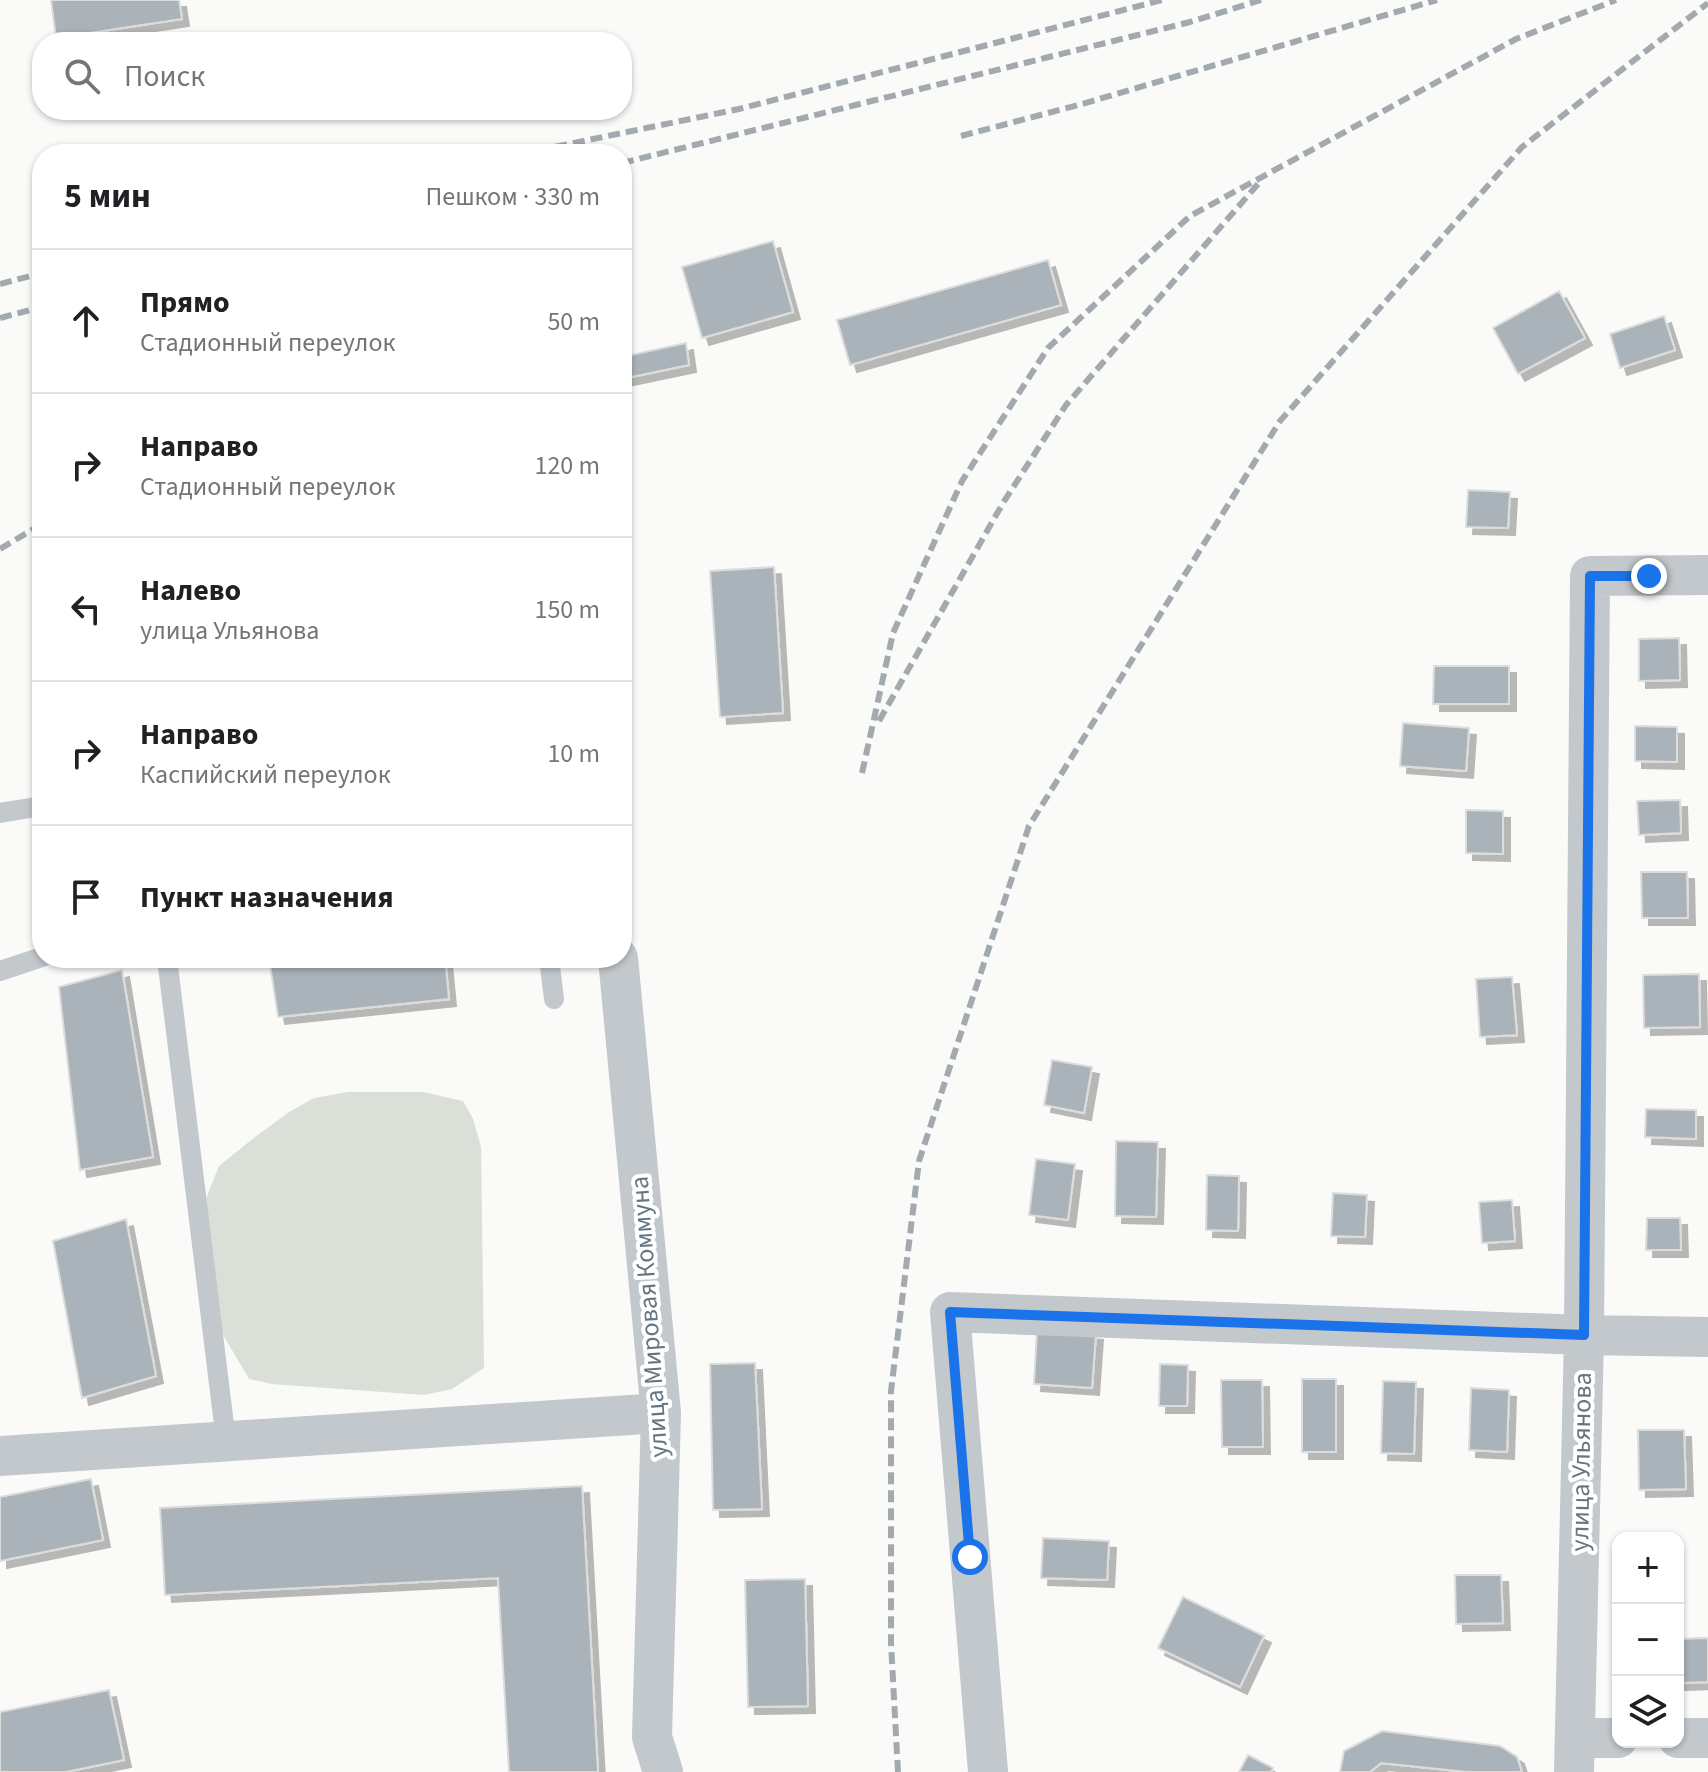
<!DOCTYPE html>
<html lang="ru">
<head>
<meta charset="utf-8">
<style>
  body { margin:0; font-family:"Source Sans 3",sans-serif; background:#f6f6f6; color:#202124 }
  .controls { position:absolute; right:24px; bottom:24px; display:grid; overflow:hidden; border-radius:16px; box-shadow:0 2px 6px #0004 }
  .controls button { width:72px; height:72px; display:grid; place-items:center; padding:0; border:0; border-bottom:2px solid #e0e0e0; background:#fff; color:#202124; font:40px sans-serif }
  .stop { position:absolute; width:24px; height:24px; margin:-18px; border:6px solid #1a73e8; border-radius:50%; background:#fff }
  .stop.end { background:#1a73e8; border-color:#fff; box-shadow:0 2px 8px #0008 }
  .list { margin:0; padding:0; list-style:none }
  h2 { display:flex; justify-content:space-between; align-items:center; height:104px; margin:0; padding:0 32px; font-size:34px }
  h2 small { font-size:26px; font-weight:400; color:#757577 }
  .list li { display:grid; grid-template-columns:52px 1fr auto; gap:24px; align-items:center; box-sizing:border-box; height:144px; padding:0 32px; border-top:2px solid #e0e0e0 }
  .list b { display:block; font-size:30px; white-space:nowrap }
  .list p { margin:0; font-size:26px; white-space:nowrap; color:#757577 }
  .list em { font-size:26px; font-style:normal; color:#757577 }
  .icon { flex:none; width:44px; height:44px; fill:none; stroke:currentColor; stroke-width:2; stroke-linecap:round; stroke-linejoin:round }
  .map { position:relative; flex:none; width:1708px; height:1772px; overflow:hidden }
  .search { position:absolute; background:#fff; box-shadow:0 2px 6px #0004; left:32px; top:32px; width:600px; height:88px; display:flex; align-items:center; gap:20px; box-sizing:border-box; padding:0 28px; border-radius:32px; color:#757577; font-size:30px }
  .panel { position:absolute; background:#fff; box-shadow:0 2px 6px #0004; left:32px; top:144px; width:600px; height:824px; border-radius:32px }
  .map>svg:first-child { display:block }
</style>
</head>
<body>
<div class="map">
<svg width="1708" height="1772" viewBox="0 0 1708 1772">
  <defs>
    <filter id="shadow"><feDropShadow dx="7" dy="7" stdDeviation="0" flood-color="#0004"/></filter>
  </defs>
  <rect width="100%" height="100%" fill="#fafaf8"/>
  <!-- green -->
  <path fill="#dadfd7" d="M348,1092H423L463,1101L473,1119L481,1147L484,1368L452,1389L424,1395L272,1384L249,1379L215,1321L205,1201L219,1166L255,1137L289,1112L314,1098Z"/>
  <!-- building -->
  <path fill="#aab3b9" stroke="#dcdcda" stroke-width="2" filter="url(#shadow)" d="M51,0H179L182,19L56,38Z
    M773,241L793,312L702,338L682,267Z
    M1048,260L1061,305L850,365L837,320Z
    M1559,291L1585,338L1518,374L1493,328Z
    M1664,316L1675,350L1620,368L1610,334Z
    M686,343L689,365L622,379V357Z
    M1468,490L1510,492L1508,528L1466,527Z
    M774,567L783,713L720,717L710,571Z
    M1679,638L1680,680L1639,681V639Z
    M1434,666H1509V704H1433Z
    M1403,723L1469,728L1466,771L1400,766Z
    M1635,726L1677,727V762L1635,761Z
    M1680,800L1681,833L1639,835L1637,801Z
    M1466,810L1503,811V854L1466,853Z
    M1641,872H1687L1688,918H1642Z
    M269,958H445L449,999L278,1017Z
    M122,970L153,1157L80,1170L59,987Z
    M1699,974L1700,1027L1644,1028L1643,975Z
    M1512,977L1517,1035L1480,1037L1476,979Z
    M1052,1060L1092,1067L1084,1113L1044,1105Z
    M1646,1109L1696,1110V1139L1645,1137Z
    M1116,1141L1158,1142L1156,1217L1115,1216Z
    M1036,1159L1075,1164L1068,1220L1029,1215Z
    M1207,1175L1239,1176L1238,1231L1206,1230Z
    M1333,1193L1367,1195L1365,1237L1331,1236Z
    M1512,1200L1515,1241L1482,1243L1479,1202Z
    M1647,1218H1680L1681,1250H1646Z
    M126,1219L156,1376L82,1398L53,1241Z
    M1037,1329L1096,1333L1092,1388L1034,1384Z
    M755,1363L762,1509L713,1510L710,1364Z
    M1160,1364L1188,1365L1187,1406H1159Z
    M1302,1379H1336V1452H1302Z
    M1221,1380H1262L1263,1447H1222Z
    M1383,1381L1416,1382L1414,1454L1381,1453Z
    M1471,1388L1509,1390L1507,1452L1469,1450Z
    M1638,1430H1684L1686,1489L1639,1490Z
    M91,1479L103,1540L0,1561V1497Z
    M582,1486L598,1772H509L498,1578L165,1595L160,1508Z
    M1043,1538L1109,1541L1107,1580L1041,1578Z
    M1455,1575H1501L1503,1623L1456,1624Z
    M805,1579L808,1706L748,1707L745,1580Z
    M1183,1597L1264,1636L1240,1687L1158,1648Z
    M1708,1638V1682L1678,1683V1639Z
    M109,1690L124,1760L66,1772H0V1712Z
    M1382,1731L1500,1746L1517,1757L1522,1772H1467L1381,1763L1370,1772H1340L1344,1751Z
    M1248,1755L1273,1768L1271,1772H1239Z"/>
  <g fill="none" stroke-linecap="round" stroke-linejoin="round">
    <!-- lane -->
    <path stroke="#c3c8cc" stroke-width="20" d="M0,813L42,806
      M167,958L226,1441
      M549,958L554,999
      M0,971L42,957"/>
    <!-- street -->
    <path stroke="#c3c8cc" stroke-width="40" d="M618,958L661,1413L652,1737L663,1772
      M0,1456L661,1413
      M1575,1738H1618
      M1678,1738H1708
      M988,1772L950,1312L1584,1335L1708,1337
      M1574,1772L1584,1335L1590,576L1708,575"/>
    <!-- rail -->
    <path stroke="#a2aab0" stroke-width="6" stroke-dasharray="12 6" stroke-linecap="butt" d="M961,136L1082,104L1437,0
      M520,154L739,109L1162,0
      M622,163L1190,22L1261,0
      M0,284L42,273
      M0,318L42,307
      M0,549L42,524
      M879,721L1003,503L1066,405L1258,184
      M862,773L893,633L962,481L1048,348L1190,216L1516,39L1616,0
      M898,1772L891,1643V1391L919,1161L1029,826L1280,421L1522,147L1708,3"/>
  </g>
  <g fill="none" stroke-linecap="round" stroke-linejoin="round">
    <!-- route -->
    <path stroke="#1a73e8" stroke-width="10" d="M970,1557L950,1312L1584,1335L1590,576H1649"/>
  </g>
  <g text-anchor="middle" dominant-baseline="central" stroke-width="8" stroke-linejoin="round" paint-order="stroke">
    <!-- street labels -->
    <g font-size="26" fill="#657683" stroke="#fff">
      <text transform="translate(649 1317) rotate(-94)">улица Мировая Коммуна</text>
      <text transform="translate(1581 1462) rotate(-89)">улица Ульянова</text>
    </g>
  </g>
</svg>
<div class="controls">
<button>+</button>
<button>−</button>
<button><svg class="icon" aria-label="layers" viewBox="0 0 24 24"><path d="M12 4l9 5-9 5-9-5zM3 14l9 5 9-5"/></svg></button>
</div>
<div class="stop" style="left:970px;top:1557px"></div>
<div class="stop end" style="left:1649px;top:576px"></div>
<div class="search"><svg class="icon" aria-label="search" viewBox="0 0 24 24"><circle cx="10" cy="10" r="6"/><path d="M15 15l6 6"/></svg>Поиск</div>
<section class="panel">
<h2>5 мин<small>Пешком · 330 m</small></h2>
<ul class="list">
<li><svg class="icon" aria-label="ahead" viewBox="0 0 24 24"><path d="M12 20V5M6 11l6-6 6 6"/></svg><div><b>Прямо</b><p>Стадионный переулок</p></div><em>50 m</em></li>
<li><svg class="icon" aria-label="right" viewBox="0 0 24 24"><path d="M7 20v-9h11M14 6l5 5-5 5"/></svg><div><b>Направо</b><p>Стадионный переулок</p></div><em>120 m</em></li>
<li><svg class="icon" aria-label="left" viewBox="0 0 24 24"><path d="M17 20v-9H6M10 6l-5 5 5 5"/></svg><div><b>Налево</b><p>улица Ульянова</p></div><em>150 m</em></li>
<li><svg class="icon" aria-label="right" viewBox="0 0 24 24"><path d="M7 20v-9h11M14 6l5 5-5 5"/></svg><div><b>Направо</b><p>Каспийский переулок</p></div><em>10 m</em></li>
<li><svg class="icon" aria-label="arrive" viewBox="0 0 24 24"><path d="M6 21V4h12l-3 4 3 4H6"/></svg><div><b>Пункт назначения</b></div></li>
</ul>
</section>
</div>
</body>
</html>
